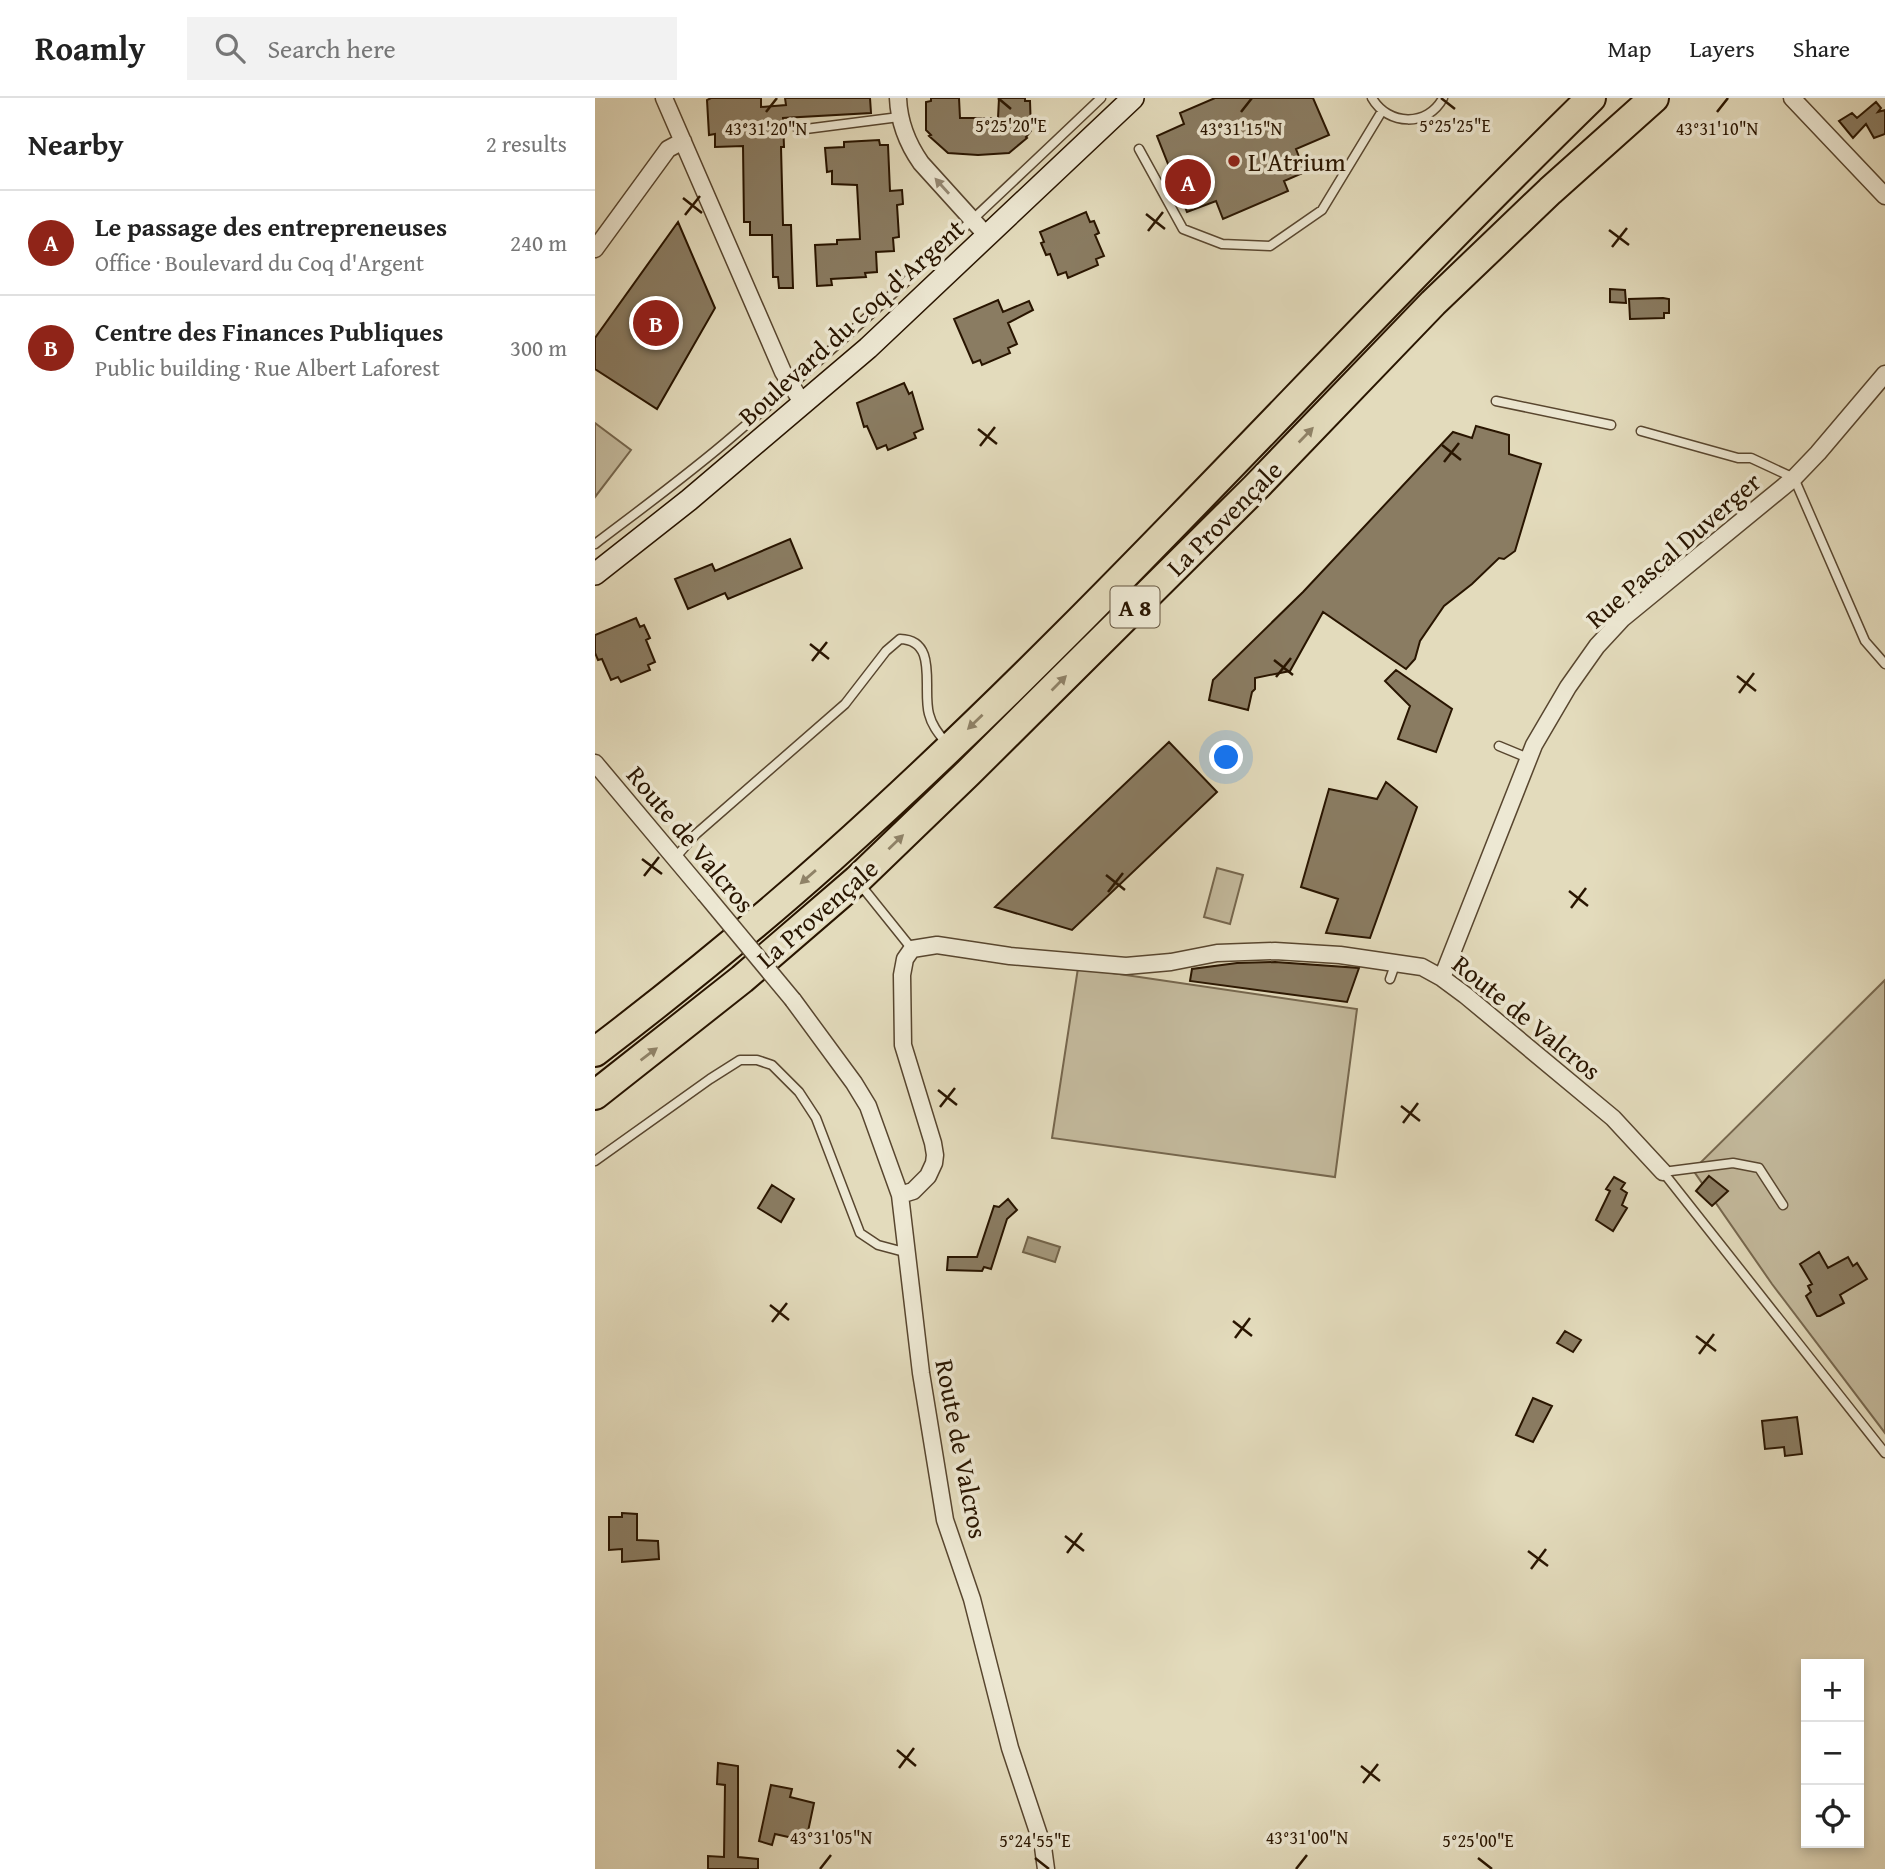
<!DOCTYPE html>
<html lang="en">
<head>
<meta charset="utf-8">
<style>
  body { margin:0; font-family:"Gentium Book Plus",serif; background:#f2f2f2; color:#222 }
  .controls { position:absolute; right:21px; bottom:21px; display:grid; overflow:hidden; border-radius:0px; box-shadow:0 4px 10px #0003 }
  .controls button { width:63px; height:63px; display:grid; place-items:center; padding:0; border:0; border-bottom:2px solid #e0e0e0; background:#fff; color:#222; font:35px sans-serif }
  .you { position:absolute; left:632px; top:660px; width:24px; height:24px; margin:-18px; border:5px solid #fff; border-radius:50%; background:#1a73e8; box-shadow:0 0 0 10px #1a73e833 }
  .badge { display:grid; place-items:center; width:46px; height:46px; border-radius:50%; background:#8f2418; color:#fff; font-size:23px; font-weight:700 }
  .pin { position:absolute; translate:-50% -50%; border:4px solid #fff; box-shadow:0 2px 7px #0006 }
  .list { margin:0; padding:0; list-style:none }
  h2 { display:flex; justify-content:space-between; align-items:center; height:91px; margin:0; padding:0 28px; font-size:30px }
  h2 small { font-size:23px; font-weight:400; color:#767676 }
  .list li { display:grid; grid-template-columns:46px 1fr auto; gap:21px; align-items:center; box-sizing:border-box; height:105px; padding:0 28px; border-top:2px solid #e0e0e0 }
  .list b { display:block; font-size:26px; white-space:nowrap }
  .list p { margin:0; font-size:23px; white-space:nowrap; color:#767676 }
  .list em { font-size:23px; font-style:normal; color:#767676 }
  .icon { flex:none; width:38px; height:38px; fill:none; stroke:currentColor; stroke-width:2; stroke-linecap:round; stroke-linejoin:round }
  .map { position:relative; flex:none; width:1290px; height:1771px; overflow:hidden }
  header { display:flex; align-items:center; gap:42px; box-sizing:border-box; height:98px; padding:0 35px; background:#fff; border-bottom:2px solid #e0e0e0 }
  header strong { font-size:33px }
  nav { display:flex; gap:38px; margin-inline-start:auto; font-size:24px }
  .search { width:490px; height:63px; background:#f2f2f2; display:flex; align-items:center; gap:18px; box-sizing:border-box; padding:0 24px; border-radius:0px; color:#767676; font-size:26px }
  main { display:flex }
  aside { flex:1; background:#fff }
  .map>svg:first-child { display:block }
</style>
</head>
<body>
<header>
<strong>Roamly</strong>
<div class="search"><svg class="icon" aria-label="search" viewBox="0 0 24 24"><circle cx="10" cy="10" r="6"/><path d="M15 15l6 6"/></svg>Search here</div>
<nav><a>Map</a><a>Layers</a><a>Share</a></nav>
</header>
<main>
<aside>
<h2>Nearby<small>2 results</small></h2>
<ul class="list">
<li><span class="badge">A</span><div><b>Le passage des entrepreneuses</b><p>Office · Boulevard du Coq d'Argent</p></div><em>240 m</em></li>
<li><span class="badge">B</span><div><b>Centre des Finances Publiques</b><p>Public building · Rue Albert Laforest</p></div><em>300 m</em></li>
</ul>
</aside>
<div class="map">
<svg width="1290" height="1771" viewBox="0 0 1290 1771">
  <rect width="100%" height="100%" fill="#e3dbbc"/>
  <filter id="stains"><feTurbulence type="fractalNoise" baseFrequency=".00286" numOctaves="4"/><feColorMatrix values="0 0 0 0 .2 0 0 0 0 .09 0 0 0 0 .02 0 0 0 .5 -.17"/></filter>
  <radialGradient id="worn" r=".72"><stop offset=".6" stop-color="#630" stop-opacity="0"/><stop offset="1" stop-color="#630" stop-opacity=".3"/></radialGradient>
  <!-- green -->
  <path fill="#c3b99c" stroke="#76674e" stroke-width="2" d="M0,325L36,352L0,399Z
    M622,770L648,777L635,826L609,819Z
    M483,870L762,911L740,1079L457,1040Z
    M1290,882V1335L1177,1186L1098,1072Z"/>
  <!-- water -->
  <path fill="#a4987c" stroke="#73644a" stroke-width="2" d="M433,1139L465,1149L460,1164L428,1154Z"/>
  <!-- building -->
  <path fill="#8a7c62" stroke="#291500" stroke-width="2" d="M116,0H166V9L191,7L190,0H275L276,15L188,20L189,49H186L188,127H196L198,190H184L183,179H178L177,137H155V124H149L148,48L120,49V36L114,37L112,2Z
    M336,0H364L365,20H403L404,0H430V3H435L436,33L431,39L432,40L414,55L383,57L353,55L334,38L336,37L331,32V4L336,3Z
    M620,0H718L734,37L701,51L710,74L689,83L693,93L628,121L621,103L592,114L562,38L589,26L585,15Z
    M1281,4L1286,10L1283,14L1290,12V36L1279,40L1271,26L1258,40L1244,23L1257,15L1262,20Z
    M284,42L285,47H293L295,93L307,92L308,106L302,107L304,139L298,140L299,153L281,154L282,174L270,175L271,179L236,181L237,187L222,188L220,147L242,146V142L265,141L262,87L237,86V73L232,74L230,50L249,49V44Z
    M491,114L495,124L499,123L504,135L500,137L509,158L501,161L503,167L473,180L471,174L463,177L455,156L451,157L446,145L449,144L445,134Z
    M83,124L120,210L62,311L0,271V240Z
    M1015,191L1030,192L1031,205L1015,204Z
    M1068,200L1074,201V215H1069V220L1035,221L1034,201Z
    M403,202L408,214L434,203L438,212L413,225L422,246L413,250L415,255L387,267L385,262L378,265L359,221Z
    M309,285L314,296L317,294L328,331L319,335L321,340L293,352L291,347L282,351L272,328L269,329L262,305Z
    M881,328L914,337V356L946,366L920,453L909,461L904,460L877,486L849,508L825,543L820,561L811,571L728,514L695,573L660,580V591L657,594L653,612L614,602L618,582L708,494L858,334L877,340Z
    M195,441L207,470L133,501L130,495L93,511L80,481L117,466L120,473Z
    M41,520L45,529L49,527L55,540L51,542L60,564L53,567L55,572L26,584L23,579L16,582L7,561L3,562L0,555V537Z
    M801,572L857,611L841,654L803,641L815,608L790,583Z
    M574,644L622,694L477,832L400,809Z
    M791,684L822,709L775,840L731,835L743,801L706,789L734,691L782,701Z
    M680,864L764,870L752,904L595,883L597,871L642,865Z
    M1114,1078L1133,1093L1117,1108L1101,1093Z
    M1019,1079L1030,1085L1026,1091L1032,1095L1027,1107L1032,1110L1018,1133L1001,1122L1015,1093L1011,1091Z
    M177,1087L199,1101L186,1124L163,1110Z
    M413,1101L422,1112L412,1121L396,1171L389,1169L387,1173L352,1172L353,1159H382L399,1108L404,1109Z
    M1224,1154L1233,1170L1253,1159L1258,1168L1262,1165L1272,1181L1245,1197L1249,1205L1225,1218H1222L1211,1198L1216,1194L1213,1188L1217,1186L1205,1166Z
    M970,1233L986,1242L978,1254L962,1245Z
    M938,1300L957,1308L938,1344L921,1337Z
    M1202,1319L1207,1356L1190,1358L1189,1349L1170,1351L1167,1323Z
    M27,1415L42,1416V1442L63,1443L64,1461L27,1464V1451L14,1452V1419H27Z
    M123,1665L143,1668V1759L163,1761V1771H113V1758L129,1759L130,1687L122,1686Z
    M176,1687L197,1691L195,1699L219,1705L211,1743L180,1736L177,1747L164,1743Z"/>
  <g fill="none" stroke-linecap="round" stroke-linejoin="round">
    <!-- lane casing -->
    <g stroke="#58462f" stroke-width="11">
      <path id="lane" d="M777,0C793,28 833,29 848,0
        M203,32L304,19
        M544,51L588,131L627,146L675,148L727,112L787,13
        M901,303L1016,327
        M1046,333L1143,360H1156L1199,380L1270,543L1290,566
        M0,446C46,411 94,376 138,338C264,230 385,115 506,0
        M904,648L933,660
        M80,760L101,736L250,606L291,553L305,541C344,542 327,591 334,616C337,628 344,636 351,645
        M264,785L317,851
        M795,881L801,864
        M0,1063L115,981L145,962H162L177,967L204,994L221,1020L265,1135L283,1147L313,1155
        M1068,1074L1290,1355
        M1068,1074L1138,1065L1164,1070L1188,1107"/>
    </g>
    <!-- street casing -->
    <g stroke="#58462f" stroke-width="19">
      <path id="street" d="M69,0L188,274L208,306
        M303,0C304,25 312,45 326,65L393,139
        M1197,0L1290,98
        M0,151L73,51L88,43
        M0,665L110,796
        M847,880L939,647L973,589L1002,548L1027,521L1199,380L1223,355L1290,276
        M198,902L259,985L273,1008L305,1097L326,1275L350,1422L377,1501L415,1650L448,1749L451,1771
        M305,1097L318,1093L333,1078L339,1065L340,1057L338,1045L308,947L307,877L310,861L317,851L342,847L415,858L531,868L576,864L622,855L680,853L745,857L827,869L847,880L870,897L1018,1020L1068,1074"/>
    </g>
    <!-- secondary casing -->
    <g stroke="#291500" stroke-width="24">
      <path id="secondary" d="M0,476L94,402L273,250L538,0"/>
    </g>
    <!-- highway casing -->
    <g stroke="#291500" stroke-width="32">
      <path id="highway" d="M0,954C81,892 160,828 236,760C503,521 740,250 996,0
        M0,997L147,881L262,782L373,675L660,390L838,205L955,93L1059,0"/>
    </g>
    <!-- lane -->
    <use href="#lane" stroke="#ede8d3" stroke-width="8"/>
    <!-- street -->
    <use href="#street" stroke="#ede8d3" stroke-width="16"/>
    <!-- secondary -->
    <use href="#secondary" stroke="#ede8d3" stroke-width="21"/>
    <!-- highway -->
    <use href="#highway" stroke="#e3dbbc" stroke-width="28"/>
    <!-- street-bridge casing -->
    <g stroke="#58462f" stroke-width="19" stroke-linecap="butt">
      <path id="street-bridge" d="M110,796L198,902"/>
    </g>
    <!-- street-bridge -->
    <use href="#street-bridge" stroke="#ede8d3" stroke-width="16"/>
  </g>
  <!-- one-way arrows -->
  <defs><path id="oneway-solid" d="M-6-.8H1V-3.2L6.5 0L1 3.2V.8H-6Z" transform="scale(1.75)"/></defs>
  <use fill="#958974" href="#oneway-solid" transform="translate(347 88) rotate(-132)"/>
  <g fill="#8f8267">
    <use href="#oneway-solid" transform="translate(711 337) rotate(-46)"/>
    <use href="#oneway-solid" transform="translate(464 585) rotate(-45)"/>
    <use href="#oneway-solid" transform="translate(380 624) rotate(136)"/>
    <use href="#oneway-solid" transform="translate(301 744) rotate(-44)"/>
    <use href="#oneway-solid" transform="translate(213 779) rotate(139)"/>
    <use href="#oneway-solid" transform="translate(54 956) rotate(-37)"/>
  </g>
  <!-- ticks -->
  <path fill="none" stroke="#291500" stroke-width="2.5" d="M403,0L416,11M846,0L860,11M171,14L182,0M646,14L657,0M1122,14L1133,0M88,100L107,115M551,116L570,131M90,117L105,98M1014,132L1034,147M553,133L568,114M1017,149L1032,130M383,331L402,346M847,347L866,362M385,348L400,329M849,364L864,345M215,546L234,561M679,562L698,577M217,563L232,544M1142,578L1161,593M681,579L696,560M1144,595L1159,575M47,761L67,776M511,777L530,792M49,778L64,759M974,793L993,808M513,794L528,775M976,810L991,790M343,992L362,1007M806,1008L825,1023M345,1009L360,990M808,1025L823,1005M175,1207L194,1222M638,1223L657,1238M177,1224L192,1205M1101,1238L1121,1253M640,1240L655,1220M1104,1256L1119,1236M470,1438L489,1453M933,1453L953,1468M472,1455L487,1435M936,1471L951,1451M302,1652L321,1668M766,1668L785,1683M304,1670L319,1650M768,1685L783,1666M440,1760L454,1771M883,1760L897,1771M225,1771L236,1757M701,1771L712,1757"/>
  <!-- markers -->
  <circle fill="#8f2418" stroke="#ede8d3" stroke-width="2.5" cx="639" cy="63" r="7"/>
  <g text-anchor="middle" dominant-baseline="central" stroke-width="7" stroke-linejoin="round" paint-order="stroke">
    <!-- shield labels -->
    <rect fill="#ede8d3" stroke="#64543f" stroke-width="2" x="515.5" y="488.5" width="49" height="41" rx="5"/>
    <g font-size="24" font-weight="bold" fill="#291500">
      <text x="540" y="509">A 8</text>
    </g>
    <!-- poi labels -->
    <g font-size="26" fill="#291500" stroke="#ede8d3" text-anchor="start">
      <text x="653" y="63">L'Atrium</text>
    </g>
    <!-- street labels -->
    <g font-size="26" fill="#291500" stroke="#ede8d3">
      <text transform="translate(256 224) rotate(-42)">Boulevard du Coq d'Argent</text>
      <text transform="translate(629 420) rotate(-45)">La Provençale</text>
      <text transform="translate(1078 452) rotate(-41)">Rue Pascal Duverger</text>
      <text transform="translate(96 741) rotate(50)">Route de Valcros</text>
      <text transform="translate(222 815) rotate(-41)">La Provençale</text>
      <text transform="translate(932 919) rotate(39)">Route de Valcros</text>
      <text transform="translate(367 1351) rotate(79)">Route de Valcros</text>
    </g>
  </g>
  <g font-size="18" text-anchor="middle" fill="#291500" stroke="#ede8d3" stroke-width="7" stroke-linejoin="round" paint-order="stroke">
    <text x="416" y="34">5°25'20"E</text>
    <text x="860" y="34">5°25'25"E</text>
    <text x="171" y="37">43°31'20"N</text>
    <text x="646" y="37">43°31'15"N</text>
    <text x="1122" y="37">43°31'10"N</text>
    <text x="236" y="1746">43°31'05"N</text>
    <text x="712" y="1746">43°31'00"N</text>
    <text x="440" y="1749">5°24'55"E</text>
    <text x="883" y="1749">5°25'00"E</text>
  </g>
  <rect width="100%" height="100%" filter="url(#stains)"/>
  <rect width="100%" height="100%" fill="url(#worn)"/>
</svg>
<div class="controls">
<button>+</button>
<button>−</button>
<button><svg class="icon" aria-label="locate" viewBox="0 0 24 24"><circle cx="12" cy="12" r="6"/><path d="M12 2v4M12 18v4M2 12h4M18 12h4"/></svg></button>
</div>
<div class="you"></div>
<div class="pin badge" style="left:593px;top:84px">A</div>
<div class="pin badge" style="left:61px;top:225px">B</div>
</div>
</main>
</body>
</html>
